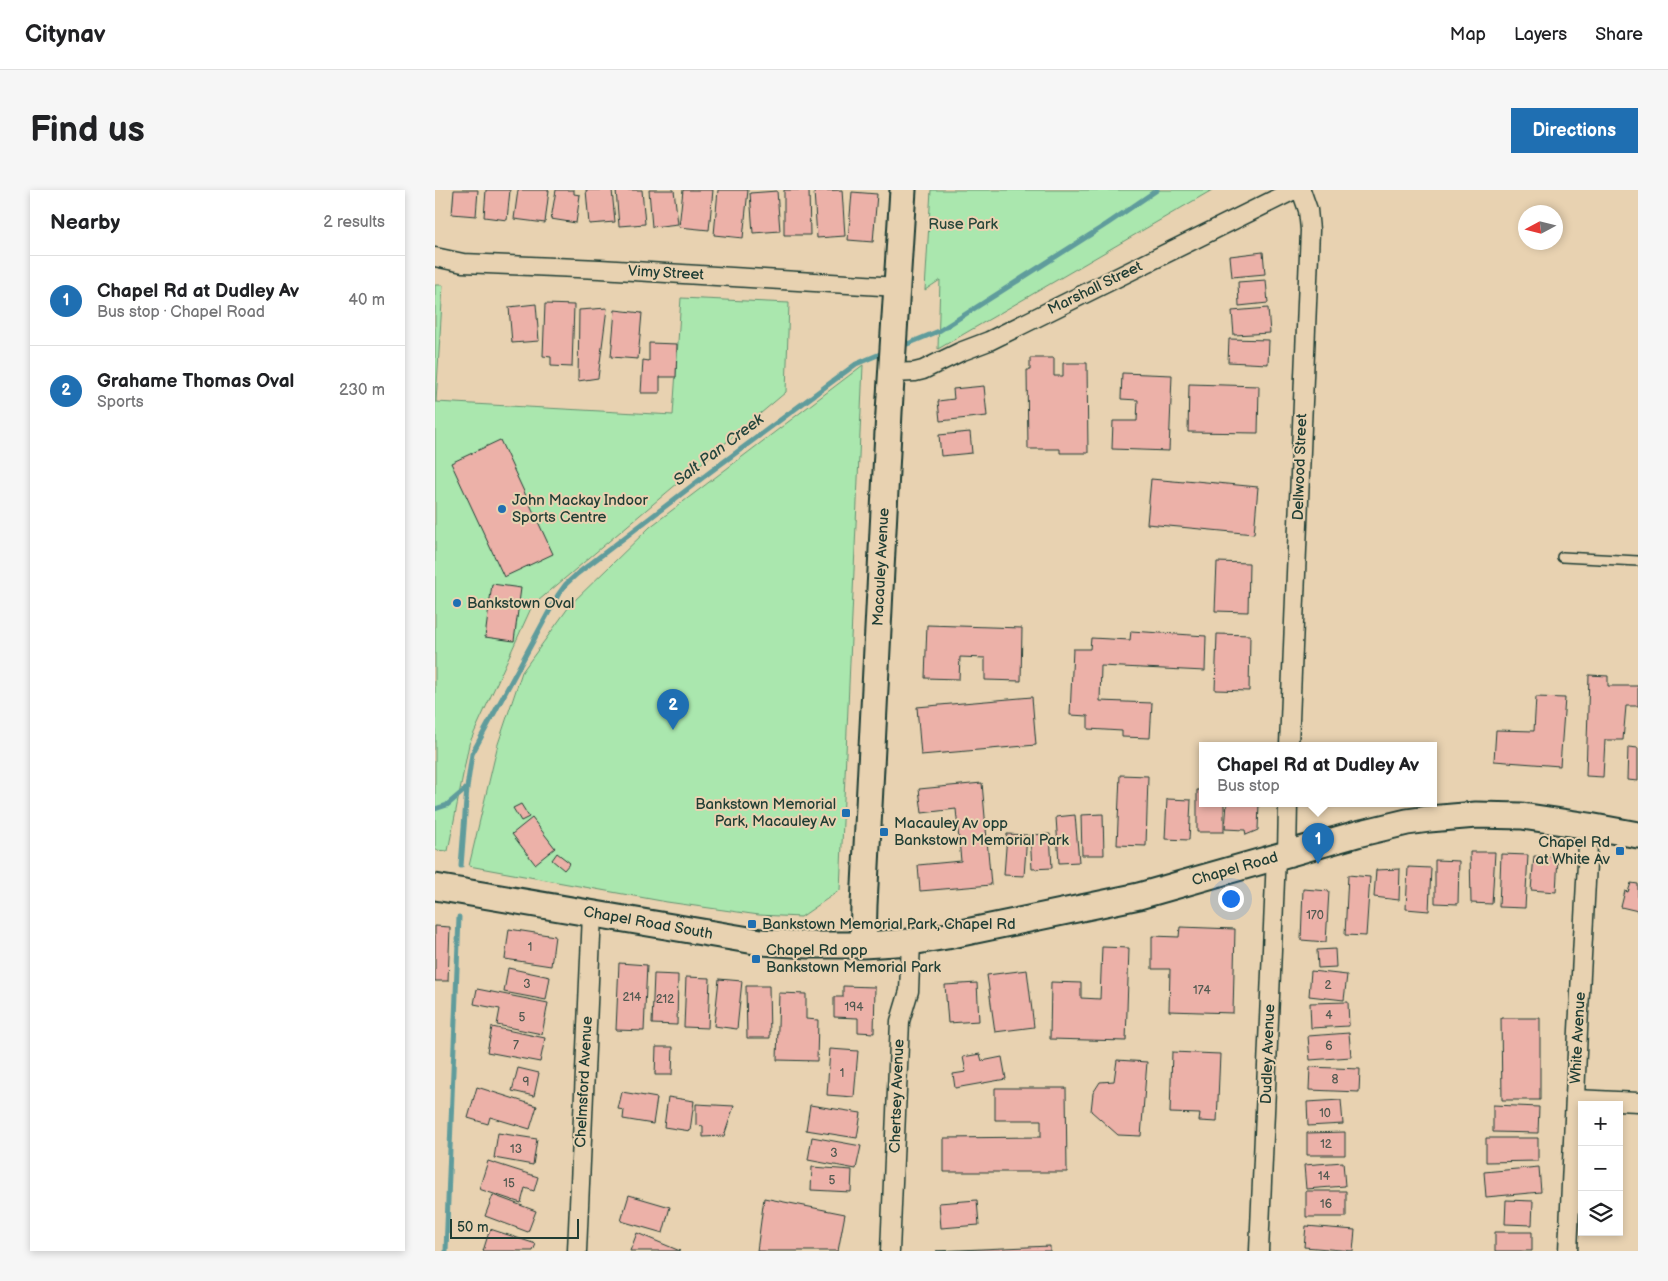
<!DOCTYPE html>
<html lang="en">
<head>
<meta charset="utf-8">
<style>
  body { margin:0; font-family:"Balsamiq Sans",sans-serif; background:#f6f6f6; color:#202124 }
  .controls { position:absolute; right:15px; bottom:15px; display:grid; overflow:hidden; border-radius:0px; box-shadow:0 2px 8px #0003 }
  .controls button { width:45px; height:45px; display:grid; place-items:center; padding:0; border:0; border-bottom:1px solid #e0e0e0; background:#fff; color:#202124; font:25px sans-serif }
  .compass { position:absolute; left:1083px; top:15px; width:45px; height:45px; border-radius:50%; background:#fff; box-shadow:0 2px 8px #0003; rotate:263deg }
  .scale { position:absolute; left:15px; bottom:12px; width:129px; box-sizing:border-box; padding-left:5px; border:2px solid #1f3d34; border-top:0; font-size:14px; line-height:18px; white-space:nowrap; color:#1f3d34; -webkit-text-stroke:4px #e8d2b1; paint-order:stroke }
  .you { position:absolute; left:795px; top:708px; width:18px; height:18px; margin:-12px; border:4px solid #fff; border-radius:50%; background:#1a73e8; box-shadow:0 0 0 8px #1a73e833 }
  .badge { display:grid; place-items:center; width:32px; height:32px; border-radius:50%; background:#1f6fb2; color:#fff; font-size:16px; font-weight:700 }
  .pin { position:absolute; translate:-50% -41px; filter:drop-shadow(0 1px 2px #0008) }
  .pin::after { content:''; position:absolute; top:26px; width:18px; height:15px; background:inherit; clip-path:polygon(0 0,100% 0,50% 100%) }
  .popup { position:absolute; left:764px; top:552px; width:238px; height:65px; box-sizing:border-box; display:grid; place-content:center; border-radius:0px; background:#fff; filter:drop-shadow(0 1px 4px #0005); font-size:16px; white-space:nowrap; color:#757577 }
  .popup b { font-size:19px; color:#202124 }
  .popup::after { content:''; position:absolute; left:50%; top:100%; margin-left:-10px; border:10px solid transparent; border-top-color:#fff }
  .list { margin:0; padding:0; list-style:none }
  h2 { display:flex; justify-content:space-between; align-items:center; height:65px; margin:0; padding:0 20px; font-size:21px }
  h2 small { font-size:16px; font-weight:400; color:#757577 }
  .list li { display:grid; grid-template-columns:32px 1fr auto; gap:15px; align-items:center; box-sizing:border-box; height:90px; padding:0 20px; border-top:1px solid #e0e0e0 }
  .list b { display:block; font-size:19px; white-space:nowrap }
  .list p { margin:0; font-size:16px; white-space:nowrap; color:#757577 }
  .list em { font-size:16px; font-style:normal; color:#757577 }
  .icon { flex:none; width:28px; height:28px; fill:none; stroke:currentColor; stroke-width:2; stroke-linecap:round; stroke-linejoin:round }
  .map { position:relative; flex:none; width:1203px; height:1061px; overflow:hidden; border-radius:0px }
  header { display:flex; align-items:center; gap:30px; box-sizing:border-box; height:70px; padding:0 25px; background:#fff; border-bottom:1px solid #e0e0e0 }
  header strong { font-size:24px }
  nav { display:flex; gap:28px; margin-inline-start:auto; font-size:18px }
  .intro { display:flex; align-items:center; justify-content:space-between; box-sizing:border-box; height:120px; padding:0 30px }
  h1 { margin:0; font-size:35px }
  .button { padding:12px 22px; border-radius:0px; background:#1f6fb2; color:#fff; font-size:18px; font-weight:700 }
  main { display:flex; gap:30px; padding:0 30px }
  aside { flex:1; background:#fff; border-radius:0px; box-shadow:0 2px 8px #0003 }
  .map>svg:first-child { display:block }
</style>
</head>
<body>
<header>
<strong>Citynav</strong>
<nav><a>Map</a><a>Layers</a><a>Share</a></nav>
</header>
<div class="intro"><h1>Find us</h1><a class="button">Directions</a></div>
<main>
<aside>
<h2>Nearby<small>2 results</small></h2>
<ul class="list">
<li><span class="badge">1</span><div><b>Chapel Rd at Dudley Av</b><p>Bus stop · Chapel Road</p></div><em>40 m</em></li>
<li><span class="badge">2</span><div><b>Grahame Thomas Oval</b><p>Sports</p></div><em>230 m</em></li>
</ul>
</aside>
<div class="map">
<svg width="1203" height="1061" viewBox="0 0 1203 1061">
  <rect width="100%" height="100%" fill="#e8d2b1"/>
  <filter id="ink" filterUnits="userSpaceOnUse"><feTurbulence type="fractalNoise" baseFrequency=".02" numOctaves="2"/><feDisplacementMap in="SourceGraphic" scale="10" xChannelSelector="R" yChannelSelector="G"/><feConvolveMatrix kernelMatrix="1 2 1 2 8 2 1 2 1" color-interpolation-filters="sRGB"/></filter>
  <g filter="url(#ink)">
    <!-- green -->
    <path fill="#aae7ae" stroke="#649271" d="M496,0H777L503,159L505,90L490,100Z
      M0,95H8L1,212L238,225L246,108L354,113L351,202L97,416L34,554L13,661L0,660Z
      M428,175L405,700L366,727L324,725L232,712L34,676L63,554L87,482L136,414L215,337Z"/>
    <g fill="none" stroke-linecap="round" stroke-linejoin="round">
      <!-- stream -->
      <path stroke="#5f9c9c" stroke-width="5" d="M465,157L504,141L672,34L722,0
        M0,619L12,615L32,598
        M26,676L32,598L37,564L123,405L131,394L142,384L275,282L421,174L450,162
        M11,1061L24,727"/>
    </g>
    <!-- building -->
    <path fill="#ecb1a8" stroke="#1f3d34" d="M19,0H43L41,26L17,24Z
      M51,0H75L72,30L49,27Z
      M83,0H114L110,33L79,29Z
      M121,0H139V4L145,5L141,33L116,29Z
      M151,0H177L180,32L154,34Z
      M181,0H207L210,34L184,36Z
      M214,0H239L243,34L217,37Z
      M248,0H278L274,40L244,37Z
      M283,0H313L308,48L279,45Z
      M349,0H374L375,45H349Z
      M407,0L410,46L382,48L379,1Z
      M342,1L345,41L318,43L315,3Z
      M417,2L442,4L438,52L413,50Z
      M828,62L830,84L797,87L795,66Z
      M831,90L833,113L804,116L803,92Z
      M101,114L104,151L77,153L74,117Z
      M110,114L139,115L137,177L116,176V167L108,166Z
      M172,118L163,188L143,191L144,120Z
      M833,118L835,143L799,145L797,121Z
      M180,120L207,123L203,169L176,167Z
      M794,149L834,150L833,174L793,172Z
      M214,153L242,154L241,187H225V203H206L208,170L214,171Z
      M595,168H619V186H628V173H652L653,263H625V259H593L592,180H595Z
      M687,183L737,185L734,261L677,259L678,231H702L703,210L686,209Z
      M754,194L824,196L823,243L753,242Z
      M549,196L552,226L505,231L503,211L519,209L518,199Z
      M535,242L537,263L506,266L504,245Z
      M65,250L118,364L69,387L16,273Z
      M716,289L749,292L750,290L823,297L819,344L712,334Z
      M782,372L814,373L813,422L780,421Z
      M57,394L86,398L79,451L50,447Z
      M492,435L587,438L586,491L550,490V468L525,467L524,489L490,488Z
      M696,441L771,446L770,481L666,476L665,511L717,513L715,548L687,547V541L653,539V526L635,525L638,459H655L656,448L695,450Z
      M782,444L815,445L814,501L780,500Z
      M1154,485L1173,486V496H1203V516H1191L1188,550H1170L1168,587L1151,586Z
      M597,507L601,555L486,565L482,517Z
      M1101,507L1130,508L1125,576L1059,571L1061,540L1099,541Z
      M1193,557L1203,558V591L1192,590Z
      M685,585L713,586L711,656L682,655Z
      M547,593L556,695L485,701L483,675L526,671L521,619L487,623L484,599Z
      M762,600H768V613H789V642H762Z
      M732,609L756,610L754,650L730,649Z
      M792,613H824L823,640L811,645L810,640L790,639Z
      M86,614L94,627L86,631L78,618Z
      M668,624L669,665H647L646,625Z
      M640,625L644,672L624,673L621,627Z
      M97,628L120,658L100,674L77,644Z
      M572,644L592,645L589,686L569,685Z
      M615,644L617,678L597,679L595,645Z
      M1035,662H1060L1057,714L1036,713Z
      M122,663L135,673L129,680L117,670Z
      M1066,664L1093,665L1090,718L1064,717Z
      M1099,666L1123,667L1121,702L1096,700Z
      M1000,670L1024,671L1023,714L1000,713Z
      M973,677L996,678L994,721L971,719Z
      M965,679L964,710L939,707L941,680Z
      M913,685L935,687L931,746L910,745Z
      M1196,693L1203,694V721L1186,717L1190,701L1193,702Z
      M868,699L894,701L891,752L866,750Z
      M0,736L15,737L13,791H0Z
      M745,737L800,739L798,823L734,821L735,779H717V746L744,747Z
      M74,739L120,746L116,776L70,769Z
      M667,757L694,758L691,851L615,849L616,792L646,793V808L665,809Z
      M900,759L901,777L883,778L882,760Z
      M184,773L212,775L209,841L181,840Z
      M73,778L115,787L111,810L69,802Z
      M592,780L599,837L560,842L552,785Z
      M876,781L912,785L909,810L874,806Z
      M219,784L243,785L242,835L217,834Z
      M251,787L275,788L273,838L249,837Z
      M284,789L307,791L302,839L279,836Z
      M542,793L544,831L513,833L510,795Z
      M311,796H334L335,848H312Z
      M408,796L440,797L439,843L423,842V828L399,827V807H408Z
      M42,799L113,813L107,844L62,835L65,819L39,814Z
      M344,803L371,804V829L383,830L382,871L342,870Z
      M913,812L914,836L876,838L875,813Z
      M1066,828H1105V910H1067Z
      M57,837L110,848L105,872L52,862Z
      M914,843L916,867L875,870L873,846Z
      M221,857H238L237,885H220Z
      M395,859L423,861L419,907L392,905Z
      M737,862L785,864L782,932L764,931L765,924L735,923Z
      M545,864L547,871L567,867L571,889L520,898L518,884L531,882L528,867Z
      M682,870L712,872L706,946L683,945L656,921L658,903L665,892L679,891Z
      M875,877L925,879L924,902L874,900Z
      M83,878L104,883L99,906L77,901Z
      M42,897L102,916L95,939L55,927L53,934L33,928Z
      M560,898H631L632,982H509V948L606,947V930H560Z
      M187,902L222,908L218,934L188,929L189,920L183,919Z
      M233,907L259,911L255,941L229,937Z
      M906,910L908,934L873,936L872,912Z
      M261,914L299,916L289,946L268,947V936L261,935Z
      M375,915L426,923L422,948L371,940Z
      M1058,915L1104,917L1103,943L1058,942Z
      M910,942V965H872V943Z
      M63,943L102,949L98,975L59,968Z
      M377,947L426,956L421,979L373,970Z
      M1051,948H1103V971L1051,972Z
      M53,971L103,987L99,1001L90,998L86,1013L44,999Z
      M908,972L910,996L871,999L869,975Z
      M377,977L417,980L416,1002L376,1000Z
      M1104,977L1106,1002L1051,1007L1049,982Z
      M871,1001H911V1027H871Z
      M58,1005L101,1021L93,1042L50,1026Z
      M194,1005L235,1017L228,1043L186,1031Z
      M329,1008L410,1024L403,1061H322Z
      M542,1010L544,1035L506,1038L504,1013Z
      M1071,1010L1098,1011L1097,1035L1070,1034Z
      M871,1036L920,1040L918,1061L869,1057Z
      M55,1039L101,1054L98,1061H48Z
      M1060,1042H1097V1061H1060Z
      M202,1043L245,1061H195Z
      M615,1056V1061H501Z"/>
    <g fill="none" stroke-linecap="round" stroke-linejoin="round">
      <!-- lane casing -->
      <g stroke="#1f3d34" stroke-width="12">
        <path id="lane" d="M1127,367L1203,371"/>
      </g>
      <!-- street casing -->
      <g stroke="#1f3d34" stroke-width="21">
        <path id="street" d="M0,67L28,73L165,79L463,97
          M457,183L480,182L488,180L525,162L554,151L859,0
          M854,555L875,40L873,20L866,0
          M852,664L853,613
          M1140,909L1203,912
          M142,1061L157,724
          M455,1061L465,831L474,801L476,752
          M824,1061L841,667
          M1133,1061L1143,840L1154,636"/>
      </g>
      <!-- secondary casing -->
      <g stroke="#1f3d34" stroke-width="29">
        <path id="secondary" d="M0,697L326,752L374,755H428L476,752L512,746L704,706L922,644L972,632L994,629L1041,625L1087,626L1154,636L1203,645
          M428,755L429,715L454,222L468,0"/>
      </g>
      <!-- lane -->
      <use href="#lane" stroke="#e8d2b1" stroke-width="9"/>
      <!-- street -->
      <use href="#street" stroke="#e8d2b1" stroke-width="18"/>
      <!-- secondary -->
      <use href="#secondary" stroke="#e8d2b1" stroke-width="25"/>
    </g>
  </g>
  <!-- markers -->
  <g fill="#1f6fb2" stroke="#e8d2b1" stroke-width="2">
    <circle cx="67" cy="319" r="5"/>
    <circle cx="22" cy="413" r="5"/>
    <rect x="406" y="618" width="10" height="10" rx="2.5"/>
    <rect x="444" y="637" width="10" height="10" rx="2.5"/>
    <rect x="1180" y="656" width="10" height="10" rx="2.5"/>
    <rect x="312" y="729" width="10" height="10" rx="2.5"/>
    <rect x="316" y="764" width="10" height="10" rx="2.5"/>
  </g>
  <g text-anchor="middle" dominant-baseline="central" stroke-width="4" stroke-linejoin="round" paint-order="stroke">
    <!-- number labels -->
    <g font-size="12" fill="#525a51">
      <text x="880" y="725">170</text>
      <text x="95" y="757">1</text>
      <text x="92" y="794">3</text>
      <text x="893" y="795">2</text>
      <text x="767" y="800">174</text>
      <text x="197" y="807">214</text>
      <text x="230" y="809">212</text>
      <text x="419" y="817">194</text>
      <text x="894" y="825">4</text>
      <text x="87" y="827">5</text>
      <text x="81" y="855">7</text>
      <text x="894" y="856">6</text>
      <text x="407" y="883">1</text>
      <text x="900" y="889">8</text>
      <text x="91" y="892">9</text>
      <text x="890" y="923">10</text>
      <text x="891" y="954">12</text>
      <text x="81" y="959">13</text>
      <text x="399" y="963">3</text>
      <text x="889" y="986">14</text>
      <text x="397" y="990">5</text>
      <text x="74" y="993">15</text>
      <text x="891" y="1014">16</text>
    </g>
    <!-- park labels -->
    <g font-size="15" fill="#26463a" stroke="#e8d2b1">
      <text x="528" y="34">Ruse Park</text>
    </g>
    <!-- street labels -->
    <g font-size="15" fill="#1f3d34" stroke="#e8d2b1">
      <text transform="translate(231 83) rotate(3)">Vimy Street</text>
      <text transform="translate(660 98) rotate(-26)">Marshall Street</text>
      <text transform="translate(865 277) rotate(-88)">Dellwood Street</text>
      <text transform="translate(446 377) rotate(-87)">Macauley Avenue</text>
      <text transform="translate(800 679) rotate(-16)">Chapel Road</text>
      <text transform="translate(213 733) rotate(10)">Chapel Road South</text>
      <text transform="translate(1143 848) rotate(-87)">White Avenue</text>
      <text transform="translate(833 864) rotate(-88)">Dudley Avenue</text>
      <text transform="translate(149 892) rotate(-87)">Chelmsford Avenue</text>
      <text transform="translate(462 906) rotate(-88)">Chertsey Avenue</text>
    </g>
    <!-- poi labels -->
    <g font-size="15" fill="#1f3d34" stroke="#e8d2b1" text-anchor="start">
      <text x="77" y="310">John Mackay Indoor<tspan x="77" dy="17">Sports Centre</tspan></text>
      <text x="32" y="413">Bankstown Oval</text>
      <text x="401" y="614" text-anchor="end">Bankstown Memorial<tspan x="401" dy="17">Park, Macauley Av</tspan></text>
      <text x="459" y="633">Macauley Av opp<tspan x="459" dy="17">Bankstown Memorial Park</tspan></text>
      <text x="1175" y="652" text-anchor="end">Chapel Rd<tspan x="1175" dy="17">at White Av</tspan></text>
      <text x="327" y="734">Bankstown Memorial Park, Chapel Rd</text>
      <text x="331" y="760">Chapel Rd opp<tspan x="331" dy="17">Bankstown Memorial Park</tspan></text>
    </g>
    <!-- water labels -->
    <g font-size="16" font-style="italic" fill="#24453d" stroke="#e8d2b1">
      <text transform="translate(284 260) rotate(-37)">Salt Pan Creek</text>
    </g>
  </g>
</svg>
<div class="controls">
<button>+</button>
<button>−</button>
<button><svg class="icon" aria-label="layers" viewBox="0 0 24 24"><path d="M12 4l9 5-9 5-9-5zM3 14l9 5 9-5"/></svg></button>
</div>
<svg class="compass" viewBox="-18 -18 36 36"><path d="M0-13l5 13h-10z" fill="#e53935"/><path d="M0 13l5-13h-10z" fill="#757577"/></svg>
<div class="scale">50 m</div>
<div class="you"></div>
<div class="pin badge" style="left:883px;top:674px">1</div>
<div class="popup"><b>Chapel Rd at Dudley Av</b>Bus stop</div>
<div class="pin badge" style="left:238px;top:540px">2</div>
</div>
</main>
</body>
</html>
